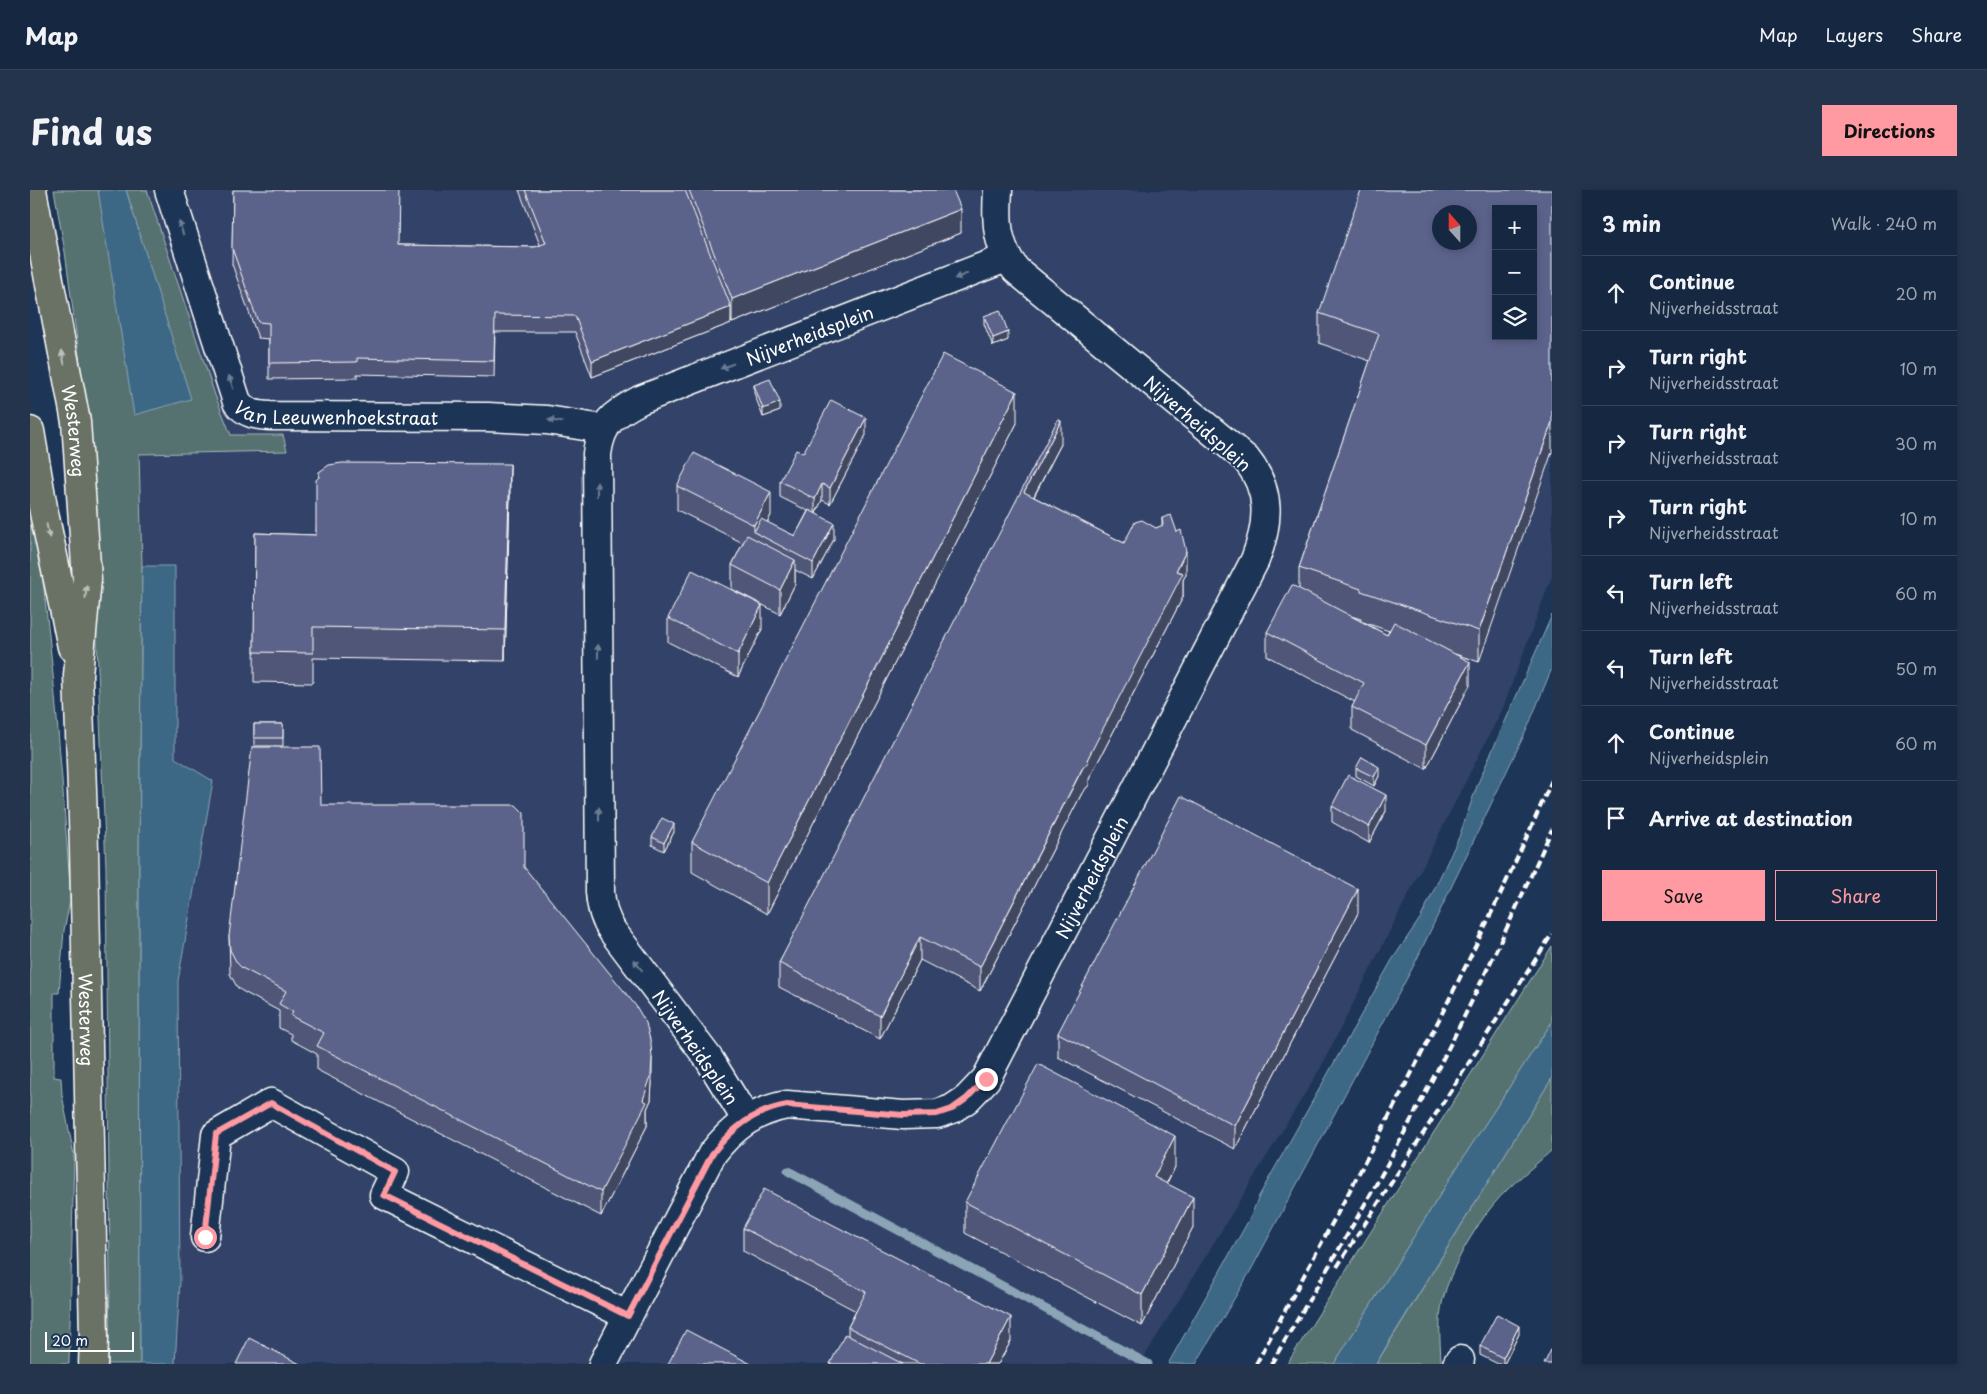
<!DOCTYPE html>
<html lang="en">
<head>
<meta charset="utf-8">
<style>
  body { margin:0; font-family:"Playpen Sans",sans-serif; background:#23344c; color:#f1f3f6 }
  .controls { position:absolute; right:15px; top:15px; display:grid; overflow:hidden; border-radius:0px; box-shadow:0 2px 8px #0003 }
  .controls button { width:45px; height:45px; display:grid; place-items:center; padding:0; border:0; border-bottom:1px solid #35445a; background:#162841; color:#f1f3f6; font:25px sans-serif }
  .compass { position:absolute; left:1402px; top:15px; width:45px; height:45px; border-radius:50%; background:#162841; box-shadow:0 2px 8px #0003; rotate:339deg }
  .scale { position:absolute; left:15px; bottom:12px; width:89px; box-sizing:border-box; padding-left:5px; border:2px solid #fff; border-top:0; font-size:14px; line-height:18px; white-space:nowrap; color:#fff; -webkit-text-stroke:4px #1d3557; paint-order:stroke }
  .stop { position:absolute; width:15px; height:15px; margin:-11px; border:4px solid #ff9aa2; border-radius:50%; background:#fff }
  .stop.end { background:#ff9aa2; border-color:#fff; box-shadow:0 1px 5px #0008 }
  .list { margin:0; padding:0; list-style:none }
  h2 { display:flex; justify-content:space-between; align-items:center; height:65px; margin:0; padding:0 20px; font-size:21px }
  h2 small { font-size:16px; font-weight:400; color:#9ea6b1 }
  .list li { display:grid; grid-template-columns:32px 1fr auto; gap:15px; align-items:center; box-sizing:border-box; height:75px; padding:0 20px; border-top:1px solid #35445a }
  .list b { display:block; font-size:19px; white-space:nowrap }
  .list p { margin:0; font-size:16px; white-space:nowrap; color:#9ea6b1 }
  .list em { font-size:16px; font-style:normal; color:#9ea6b1 }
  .actions { display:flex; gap:10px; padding:15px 20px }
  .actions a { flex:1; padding:11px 0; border:1px solid #ff9aa2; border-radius:0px; text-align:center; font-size:18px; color:#ff9aa2 }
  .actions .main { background:#ff9aa2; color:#111 }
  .icon { flex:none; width:28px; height:28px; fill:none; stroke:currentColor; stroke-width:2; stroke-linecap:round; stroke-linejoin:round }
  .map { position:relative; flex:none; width:1522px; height:1174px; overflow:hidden; border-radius:0px }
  header { display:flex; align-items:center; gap:30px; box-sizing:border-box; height:70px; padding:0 25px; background:#162841; border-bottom:1px solid #35445a }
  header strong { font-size:24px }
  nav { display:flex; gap:28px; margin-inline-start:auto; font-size:18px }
  .intro { display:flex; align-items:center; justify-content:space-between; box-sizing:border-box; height:120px; padding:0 30px }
  h1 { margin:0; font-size:35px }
  .button { padding:12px 22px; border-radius:0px; background:#ff9aa2; color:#111; font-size:18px; font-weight:700 }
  main { display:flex; gap:30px; padding:0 30px }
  aside { flex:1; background:#162841; border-radius:0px; box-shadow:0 2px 8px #0003 }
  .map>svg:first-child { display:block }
</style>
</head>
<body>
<header>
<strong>Map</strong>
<nav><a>Map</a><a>Layers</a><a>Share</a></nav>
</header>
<div class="intro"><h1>Find us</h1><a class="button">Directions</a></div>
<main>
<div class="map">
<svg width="1522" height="1174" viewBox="0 0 1522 1174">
  <rect width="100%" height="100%" fill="#1d3557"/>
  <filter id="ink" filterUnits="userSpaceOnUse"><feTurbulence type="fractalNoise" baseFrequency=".02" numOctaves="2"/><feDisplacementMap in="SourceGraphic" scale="10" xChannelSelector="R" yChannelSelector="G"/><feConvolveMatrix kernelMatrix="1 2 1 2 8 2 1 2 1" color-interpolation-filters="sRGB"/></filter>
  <g filter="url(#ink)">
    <!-- built -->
    <path fill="#304367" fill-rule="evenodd" d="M29,0H1522V386L1473,518L1290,879L1110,1174H86L78,343ZM1466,19H1503V146H1466ZM1410,22H1440V52H1410Z"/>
    <!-- green -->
    <path fill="#547270" stroke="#aab8b8" d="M24,0H68L71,14L160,209L96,0H117L185,205L201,245H253L257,261L109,264L112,376L109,677L110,1174H78L80,1097L76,678L66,428L55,209L35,62Z
      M0,298C21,430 30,563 40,695V712L34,740L29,803H24V887L31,888L32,905L44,965L39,1174H0Z
      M1522,756V832L1435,965L1304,1174H1257Z
      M1522,888V960C1500,980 1474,999 1456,1024C1438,1049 1421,1079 1413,1109C1408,1128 1410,1150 1411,1170L1408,1174H1346Z"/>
    <!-- water -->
    <path fill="#3e6785" stroke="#8ba4b6" d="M68,0H96L161,209L104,225Z
      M112,376H145V568L183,591L148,791L150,1092L145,1174H110L109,677Z
      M1522,425V478L1497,539L1384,775L1221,1080L1170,1167L1166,1174H1138L1221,1026L1229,1006L1362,770L1391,727L1429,647L1448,593Z
      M1522,832V888L1356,1157L1346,1174H1304L1435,965Z"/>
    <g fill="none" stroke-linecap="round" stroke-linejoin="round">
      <!-- stream -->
      <path stroke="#8ba4b6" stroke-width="9" d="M758,981L1118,1174"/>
      <!-- minor casing -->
      <g stroke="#fff" stroke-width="31">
        <g id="minor">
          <path id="s1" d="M139,0L207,212C216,224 226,225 240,226L458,227L517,230L573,239"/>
          <path id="s2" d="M716,929L679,869L583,742C574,729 571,717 570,702L567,264C571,233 583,224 610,210L976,68"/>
          <path d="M175,1047L186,945L241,913L365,982L354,1005L598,1126"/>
          <path id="s3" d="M573,1174L682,964C702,938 724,921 757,915L873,925L907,924L922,919L937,909L956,889L1225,370C1239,333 1242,301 1216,269L986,80C966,55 966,30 968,0"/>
          <path d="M1427,1174L1430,1170"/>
        </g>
      </g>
      <!-- major casing -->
      <g stroke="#fff" stroke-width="31">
        <g id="major">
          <path id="s4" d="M2,0L46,232L57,389L48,485L54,659L64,1149L63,1174"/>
          <path d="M0,241L14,323L42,457"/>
        </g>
      </g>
      <!-- minor -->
      <use href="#minor" stroke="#1d3557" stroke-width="28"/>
      <!-- major -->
      <use href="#major" stroke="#6b7165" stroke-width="28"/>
      <!-- rail -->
      <path stroke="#fff" stroke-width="4" stroke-dasharray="8 4" stroke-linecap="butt" d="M1307,1077L1522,744
        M1226,1174C1330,982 1435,791 1522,590
        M1241,1174C1286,1098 1332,1022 1373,945C1427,845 1476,742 1522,639"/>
    </g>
    <!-- wall -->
    <path fill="#4f5678" stroke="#fff" fill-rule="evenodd" d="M203,0L369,55L505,57L510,55L489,0H923L931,43L702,133L701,130V133L562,187L545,142H465L464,187L327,184V188L239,189V149L228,148L202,74Z
      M1522,0L1449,472L1425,464L1440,495L1396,579L1322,540V517L1325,512L1237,466V442L1269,399V378L1340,171L1289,153V123ZM1321,426L1331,429V431ZM1333,432L1359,441L1357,445Z
      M954,126L978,150L963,156L954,134Z
      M724,195L750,221L733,227L724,203Z
      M987,233L737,724L662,682V652Z
      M836,245L800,314L792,310L786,323L804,349L783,389L765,380V394L750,424L702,399V375L713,353L647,320V296L741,325L737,333L765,346L778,321L750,307V291L773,263Z
      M1031,254L1004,307L1094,353L1126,338L1132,336V328L1156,384L1153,390V407L1059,589V595L1052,603L950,801L890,770L850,849L749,797V773Z
      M289,282L480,305L475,471L283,468V493L224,492L225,343L286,345Z
      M638,428L732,439L708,487L638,452Z
      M224,534H253V556H224Z
      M1326,578L1349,586L1344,596L1326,586Z
      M291,615L494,677L622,892L621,910L617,919V936L571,1026L287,880V864L261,850V844L249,838V821L212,801L207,797L200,784L199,746Z
      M1302,616L1356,621L1339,653L1302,632Z
      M644,642L634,661L622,655V647Z
      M1328,723L1205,959L1028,867V843Z
      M1145,977L1137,993L1163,1037L1112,1136L935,1043V1012Z
      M713,1038L981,1151L968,1174H800L818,1145V1137L826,1121L713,1061Z
      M1489,1144L1474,1174H1468L1450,1165V1156Z"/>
    <!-- shaded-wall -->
    <path fill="#404661" stroke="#fff" d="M931,19V43L702,133V109Z
      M701,117V133L562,187V171Z
      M978,142V150L963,156V148Z
      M987,202V233L737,724V693Z
      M750,212V221L733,227V219Z
      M836,228V245L800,314V298Z
      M1031,231V254L994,325V302Z
      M1522,232V262L1449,472V441Z
      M480,274V305L475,471V440Z
      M792,294V310L785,325V309Z
      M741,302V325L731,346L724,342V335Z
      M804,333V349L783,389V373Z
      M1156,361V384L1153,390V407L1059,589V595L1052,603L950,801V777L1057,570L1146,381Z
      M765,370V394L750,424V400Z
      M732,415V439L708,487V464Z
      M1440,472V495L1396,579V555Z
      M1349,577V586L1344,596V587Z
      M1356,605V621L1339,653V637Z
      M644,634V642L634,661V653Z
      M1328,699V723L1205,959V936Z
      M890,747V770L850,849V826Z
      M622,868V892L621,910L617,919V936L571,1026V1002L613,910Z
      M1145,946V977L1124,1017V987Z
      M1163,1007V1037L1112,1136V1105Z
      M981,1127V1151L968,1174H956Z
      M1489,1136V1144L1474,1174H1473V1168Z"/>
    <!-- building -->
    <path fill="#5c648b" stroke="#fff" fill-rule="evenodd" d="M203,0H369L368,55L505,57L516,53L495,0H655L701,117L562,171L545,126L465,125L464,171L327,168V172L239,173V133L228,132L202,58Z
      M659,0H923L931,19L702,109Z
      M1331,0H1522V232L1449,441L1331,401V399L1269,378L1349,144L1289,123ZM1466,19H1503V146H1466ZM1410,22H1440V52H1410Z
      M970,120L978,142L963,148L954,126Z
      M913,164L987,202L737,693L662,652Z
      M740,189L750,212L733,219L724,195Z
      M801,210L836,228L800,298L792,294L785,309L750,291L766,260L773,263Z
      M1028,229L1031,231L994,302L1094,353L1105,332L1112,330L1126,338L1133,335L1132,328L1141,325L1147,342L1151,340L1156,361L1146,381L1153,383L1057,570L1059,571L1052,579L950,777L890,747L850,826L749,773Z
      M664,263L741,302L724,335L647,296Z
      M312,273L480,274L475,440L283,437V463L224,462L225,343L286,345V290L289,287V282L299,275Z
      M779,320L804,333L783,373L724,342L731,329L765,346Z
      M717,345L765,370L750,400L702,375Z
      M662,380L732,415L708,464L638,428Z
      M1262,395L1357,445L1364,432L1440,472L1396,555L1322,517L1334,493L1237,442Z
      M224,534H253V548H224Z
      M222,557H290L291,615H486L494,623V677L606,816L616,833L621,854L622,868L621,886L613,910L617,912L571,1002L287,856L294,843L261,826L263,822L249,814L256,801L212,778L207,773L200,760L199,746Z
      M1332,567L1349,577L1344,587L1326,578Z
      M1318,585L1356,605L1339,637L1302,616Z
      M1151,606L1328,699L1205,936L1028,843Z
      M632,628L644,634L634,653L622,647Z
      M1008,874L1145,946L1124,987L1163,1007L1112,1105L935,1012Z
      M734,999L981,1127L956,1174H890L818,1137L836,1102L713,1038Z
      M1467,1124L1489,1136L1473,1168L1450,1156Z
      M656,1140L721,1174H638Z
      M815,1144L873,1174H800Z
      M219,1148L270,1174H206Z
      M1522,1158V1174H1514Z"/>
    <!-- one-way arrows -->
    <defs><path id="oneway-solid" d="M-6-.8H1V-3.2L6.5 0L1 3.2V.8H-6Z" transform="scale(1.25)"/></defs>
    <g fill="#6c7c92">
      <use href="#oneway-solid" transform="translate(151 38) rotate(-108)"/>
      <use href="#oneway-solid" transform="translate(931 86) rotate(159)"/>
      <use href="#oneway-solid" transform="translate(697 176) rotate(159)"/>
      <use href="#oneway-solid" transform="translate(201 192) rotate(-108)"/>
      <use href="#oneway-solid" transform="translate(525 231) rotate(-171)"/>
      <use href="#oneway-solid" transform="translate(567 299) rotate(-90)"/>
      <use href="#oneway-solid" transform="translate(568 461) rotate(-90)"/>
      <use href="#oneway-solid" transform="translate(569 624) rotate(-90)"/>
      <use href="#oneway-solid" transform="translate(608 775) rotate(-127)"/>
    </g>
    <g fill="#bcbfba">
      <use href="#oneway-solid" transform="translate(33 167) rotate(-101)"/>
      <use href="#oneway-solid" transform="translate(18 341) rotate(78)"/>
      <use href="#oneway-solid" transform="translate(56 402) rotate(-85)"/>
    </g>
  </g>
  <g fill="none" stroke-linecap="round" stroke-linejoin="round" filter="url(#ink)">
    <!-- route -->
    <path stroke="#ff9aa2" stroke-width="6" d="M175,1047L186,944L241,913L365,982L354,1005L598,1126L682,964C702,938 724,921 757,915L873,925L907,924L922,919L936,909L956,889"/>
  </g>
  <g text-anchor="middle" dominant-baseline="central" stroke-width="4" stroke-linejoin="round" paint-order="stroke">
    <!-- street labels -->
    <g font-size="18" fill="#fff" stroke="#1d3557">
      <text stroke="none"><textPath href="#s2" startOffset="965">Nijverheidsplein</textPath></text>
      <text stroke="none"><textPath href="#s1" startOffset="326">Van Leeuwenhoekstraat</textPath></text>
      <text transform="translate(1168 233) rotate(41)">Nijverheidsplein</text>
      <text stroke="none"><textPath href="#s4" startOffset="245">Westerweg</textPath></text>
      <text stroke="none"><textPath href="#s3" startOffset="768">Nijverheidsplein</textPath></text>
      <text stroke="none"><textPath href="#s4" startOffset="835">Westerweg</textPath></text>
      <text transform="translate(666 857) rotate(55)">Nijverheidsplein</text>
    </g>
  </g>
</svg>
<div class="controls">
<button>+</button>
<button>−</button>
<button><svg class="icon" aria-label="layers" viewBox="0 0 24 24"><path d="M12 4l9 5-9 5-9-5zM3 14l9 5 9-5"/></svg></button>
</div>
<svg class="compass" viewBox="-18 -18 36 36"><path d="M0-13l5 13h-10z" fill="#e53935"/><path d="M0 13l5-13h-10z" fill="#9ea6b1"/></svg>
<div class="scale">20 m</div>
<div class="stop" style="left:175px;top:1047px"></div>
<div class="stop end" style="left:956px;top:889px"></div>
</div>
<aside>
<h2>3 min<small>Walk · 240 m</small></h2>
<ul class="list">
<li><svg class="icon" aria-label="ahead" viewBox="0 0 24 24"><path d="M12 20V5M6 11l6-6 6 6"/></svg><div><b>Continue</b><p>Nijverheidsstraat</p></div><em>20 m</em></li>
<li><svg class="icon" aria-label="right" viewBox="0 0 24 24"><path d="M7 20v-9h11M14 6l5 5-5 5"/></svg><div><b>Turn right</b><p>Nijverheidsstraat</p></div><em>10 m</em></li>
<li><svg class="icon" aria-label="right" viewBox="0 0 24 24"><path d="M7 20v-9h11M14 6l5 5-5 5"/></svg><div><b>Turn right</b><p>Nijverheidsstraat</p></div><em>30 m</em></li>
<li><svg class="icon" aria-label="right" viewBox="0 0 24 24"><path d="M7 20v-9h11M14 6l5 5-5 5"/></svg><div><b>Turn right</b><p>Nijverheidsstraat</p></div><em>10 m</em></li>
<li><svg class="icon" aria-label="left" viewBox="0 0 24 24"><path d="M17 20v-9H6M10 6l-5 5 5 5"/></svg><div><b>Turn left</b><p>Nijverheidsstraat</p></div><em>60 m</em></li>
<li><svg class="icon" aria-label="left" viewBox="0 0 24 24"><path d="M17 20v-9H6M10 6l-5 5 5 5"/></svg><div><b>Turn left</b><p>Nijverheidsstraat</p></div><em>50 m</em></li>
<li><svg class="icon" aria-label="ahead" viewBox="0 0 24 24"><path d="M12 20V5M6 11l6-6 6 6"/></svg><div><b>Continue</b><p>Nijverheidsplein</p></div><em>60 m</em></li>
<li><svg class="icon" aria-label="arrive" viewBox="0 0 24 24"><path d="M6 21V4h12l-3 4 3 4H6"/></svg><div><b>Arrive at destination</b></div></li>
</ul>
<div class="actions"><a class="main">Save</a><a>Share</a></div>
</aside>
</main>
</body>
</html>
